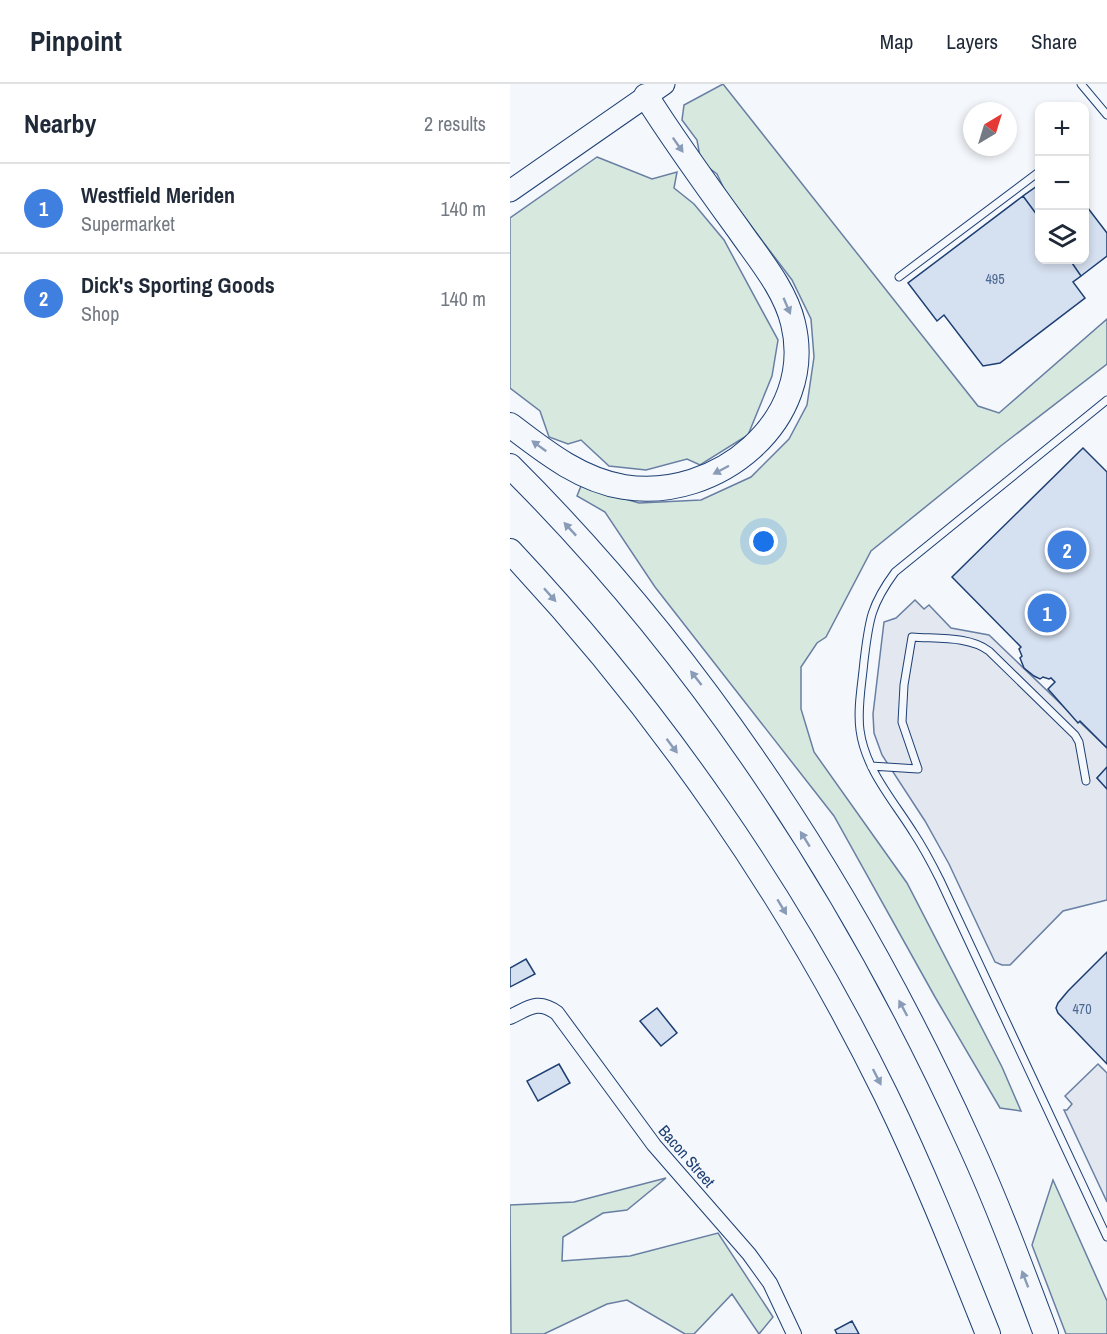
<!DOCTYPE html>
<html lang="en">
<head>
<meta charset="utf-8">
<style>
  body { margin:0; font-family:"Archivo Narrow",sans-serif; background:#f2f2f3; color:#1f2937 }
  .controls { position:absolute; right:18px; top:18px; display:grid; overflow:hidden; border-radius:12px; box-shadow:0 3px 9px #0003 }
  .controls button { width:54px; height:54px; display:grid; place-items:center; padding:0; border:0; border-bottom:2px solid #e0e1e3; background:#fff; color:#1f2937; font:30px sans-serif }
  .compass { position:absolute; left:453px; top:18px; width:54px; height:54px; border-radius:50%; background:#fff; box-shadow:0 3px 9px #0003; rotate:38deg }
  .you { position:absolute; left:254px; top:458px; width:21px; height:21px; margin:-15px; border:4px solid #fff; border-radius:50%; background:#1a73e8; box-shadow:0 0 0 9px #1a73e833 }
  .badge { display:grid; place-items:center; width:39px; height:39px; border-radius:50%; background:#db2777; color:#fff; font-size:20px; font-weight:700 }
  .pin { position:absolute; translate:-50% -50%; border:3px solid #fff; box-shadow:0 2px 6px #0006 }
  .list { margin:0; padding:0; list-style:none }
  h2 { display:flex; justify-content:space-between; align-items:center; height:78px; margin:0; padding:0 24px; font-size:26px }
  h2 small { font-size:20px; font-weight:400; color:#747a83 }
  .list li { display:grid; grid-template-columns:39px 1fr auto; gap:18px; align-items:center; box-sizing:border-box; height:90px; padding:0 24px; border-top:2px solid #e0e1e3 }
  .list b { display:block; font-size:22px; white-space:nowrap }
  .list p { margin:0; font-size:20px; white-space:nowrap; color:#747a83 }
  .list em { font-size:20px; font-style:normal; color:#747a83 }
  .icon { flex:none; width:33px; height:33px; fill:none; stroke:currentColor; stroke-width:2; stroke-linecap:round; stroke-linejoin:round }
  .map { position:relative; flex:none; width:597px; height:1250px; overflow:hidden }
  header { display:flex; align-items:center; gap:36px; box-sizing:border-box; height:84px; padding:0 30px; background:#fff; border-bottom:2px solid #e0e1e3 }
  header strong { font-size:28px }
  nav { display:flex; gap:33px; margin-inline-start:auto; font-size:21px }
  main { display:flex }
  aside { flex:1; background:#fff }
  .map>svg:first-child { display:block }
</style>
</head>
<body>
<header>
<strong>Pinpoint</strong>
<nav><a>Map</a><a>Layers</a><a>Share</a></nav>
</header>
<main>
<aside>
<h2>Nearby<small>2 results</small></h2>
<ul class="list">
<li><span class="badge" style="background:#3f7fe0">1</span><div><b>Westfield Meriden</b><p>Supermarket</p></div><em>140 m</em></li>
<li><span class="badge" style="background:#3f7fe0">2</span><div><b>Dick's Sporting Goods</b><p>Shop</p></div><em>140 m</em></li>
</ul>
</aside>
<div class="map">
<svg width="597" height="1250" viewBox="0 0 597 1250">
  <rect width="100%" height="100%" fill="#f4f7fb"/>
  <!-- green -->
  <path fill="#d7e8df" stroke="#687fa3" stroke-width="1.5" d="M213,0L468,322L489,329L597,235V280L492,361L361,467L316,553L307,559L291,583V625L304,668L397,799L492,983L511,1027L490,1024L425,913L324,732L145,503L95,428L67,412L71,402L129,419L191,416L241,393L279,355L297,321L304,273L301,235L282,196L216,109L207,90L191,78L187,56L172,36L174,21Z
    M87,73L142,95L167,88L164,104L184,120L214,156L268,256L262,292L238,351L190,381L177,375L136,386L99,382L71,356L58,360L39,353L30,327L0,304V134Z
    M156,1094L117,1126L93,1129L53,1153L52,1177L120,1172L208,1149L263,1233L249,1250L222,1210L184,1250H175L117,1216L97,1220L34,1250H1L0,1121L64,1118Z
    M543,1096L597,1217V1250H556L522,1161Z"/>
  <!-- parking -->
  <path fill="#e3e8f0" stroke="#687fa3" stroke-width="1.5" d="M405,516L414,525L419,521L441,544L479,551L597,664V683L587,694L597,705V816L553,827L500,881H492L485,878L439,780L415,737L372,671L364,649L363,630L374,538L386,534Z
    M588,980L597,989V1118L554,1026H557L562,1020L555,1012Z"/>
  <!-- building -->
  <path fill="#d5e0f0" stroke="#1d3f73" stroke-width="1.5" d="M530,100V135L513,112Z
    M513,112L530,135V176H560L571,192L563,198L575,214L490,279L473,282L434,231L427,237L398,199Z
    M574,119L597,149V172L571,192L560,176H574Z
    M573,364L597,388V664L570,637L568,639L538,605L545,598L541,594L539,595L533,593L530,595L524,592L514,584L510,574L512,572L509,565L511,563L442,493Z
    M597,683V705L587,694Z
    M597,868V980L548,929L546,924L548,919L558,907Z
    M16,875L25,890L0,903V884Z
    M147,924L167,949L151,962L130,937Z
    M49,980L60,999L28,1017L17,997Z
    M342,1237L349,1250H327L325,1246Z"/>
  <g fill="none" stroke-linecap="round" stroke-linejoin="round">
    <!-- lane casing -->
    <g stroke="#1d3f73" stroke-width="9">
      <path id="lane" d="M571,0L597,31
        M389,193L530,87
        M597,316L385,488C360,522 359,537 354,577C352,600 347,624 350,646C355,685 383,716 403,748C413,763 422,780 430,796L597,1153
        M361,682L408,685L392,638L394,601L402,553C427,555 459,552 479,567L565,651L569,658L576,697"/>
    </g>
    <!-- street casing -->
    <g stroke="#1d3f73" stroke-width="16">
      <path id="street" d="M0,933C19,924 28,915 47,929L144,1061L239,1170L260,1199L284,1250"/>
    </g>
    <!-- primary casing -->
    <g stroke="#1d3f73" stroke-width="23">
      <path id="primary" d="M0,107L154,0"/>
    </g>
    <!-- highway casing -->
    <g stroke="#1d3f73" stroke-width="26">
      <path id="highway" d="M0,341C34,367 70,396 114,403C206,418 307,337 283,239C275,205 249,175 229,146C197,102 165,58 136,12
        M0,382C194,575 346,809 459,1058C488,1121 512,1186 536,1250
        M0,467C151,628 279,813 376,1011C414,1089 446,1170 478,1250"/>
    </g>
    <!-- lane -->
    <use href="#lane" stroke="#f4f7fb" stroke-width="7"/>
    <!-- street -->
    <use href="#street" stroke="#f4f7fb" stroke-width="14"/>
    <!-- primary -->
    <use href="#primary" stroke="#f4f7fb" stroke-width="21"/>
    <!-- highway -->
    <use href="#highway" stroke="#f4f7fb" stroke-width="24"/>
  </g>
  <!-- one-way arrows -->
  <defs><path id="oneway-solid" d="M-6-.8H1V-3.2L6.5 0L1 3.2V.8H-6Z" transform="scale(1.5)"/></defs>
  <g fill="#889bb7">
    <use href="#oneway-solid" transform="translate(168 61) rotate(55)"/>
    <use href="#oneway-solid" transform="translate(277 222) rotate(67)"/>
    <use href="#oneway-solid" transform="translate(29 362) rotate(-144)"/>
    <use href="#oneway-solid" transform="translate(211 386) rotate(152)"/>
    <use href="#oneway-solid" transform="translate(60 445) rotate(-133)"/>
    <use href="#oneway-solid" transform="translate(40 511) rotate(48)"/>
    <use href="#oneway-solid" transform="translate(186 594) rotate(-128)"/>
    <use href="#oneway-solid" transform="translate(162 662) rotate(53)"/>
    <use href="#oneway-solid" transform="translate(295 755) rotate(-122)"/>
    <use href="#oneway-solid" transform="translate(272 823) rotate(59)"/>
    <use href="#oneway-solid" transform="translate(393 924) rotate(-118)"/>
    <use href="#oneway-solid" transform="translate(367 993) rotate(63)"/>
    <use href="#oneway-solid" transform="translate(515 1195) rotate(-111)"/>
  </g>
  <g text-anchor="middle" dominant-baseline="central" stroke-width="4.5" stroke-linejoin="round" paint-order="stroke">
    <!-- number labels -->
    <g font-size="14" fill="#4b6792">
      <text x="485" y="195">495</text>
      <text x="572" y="925">470</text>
    </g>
    <!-- street labels -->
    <g font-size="16" fill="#1d3f73" stroke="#f4f7fb">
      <text transform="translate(177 1072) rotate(49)">Bacon Street</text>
    </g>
  </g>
</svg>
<div class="controls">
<button>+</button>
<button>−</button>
<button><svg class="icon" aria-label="layers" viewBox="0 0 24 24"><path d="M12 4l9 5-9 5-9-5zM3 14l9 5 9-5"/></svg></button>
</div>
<svg class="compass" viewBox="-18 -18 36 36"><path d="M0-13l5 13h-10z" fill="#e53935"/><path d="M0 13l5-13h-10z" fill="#747a83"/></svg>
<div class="you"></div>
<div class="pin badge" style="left:537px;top:529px;background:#3f7fe0">1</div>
<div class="pin badge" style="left:557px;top:466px;background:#3f7fe0">2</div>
</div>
</main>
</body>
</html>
